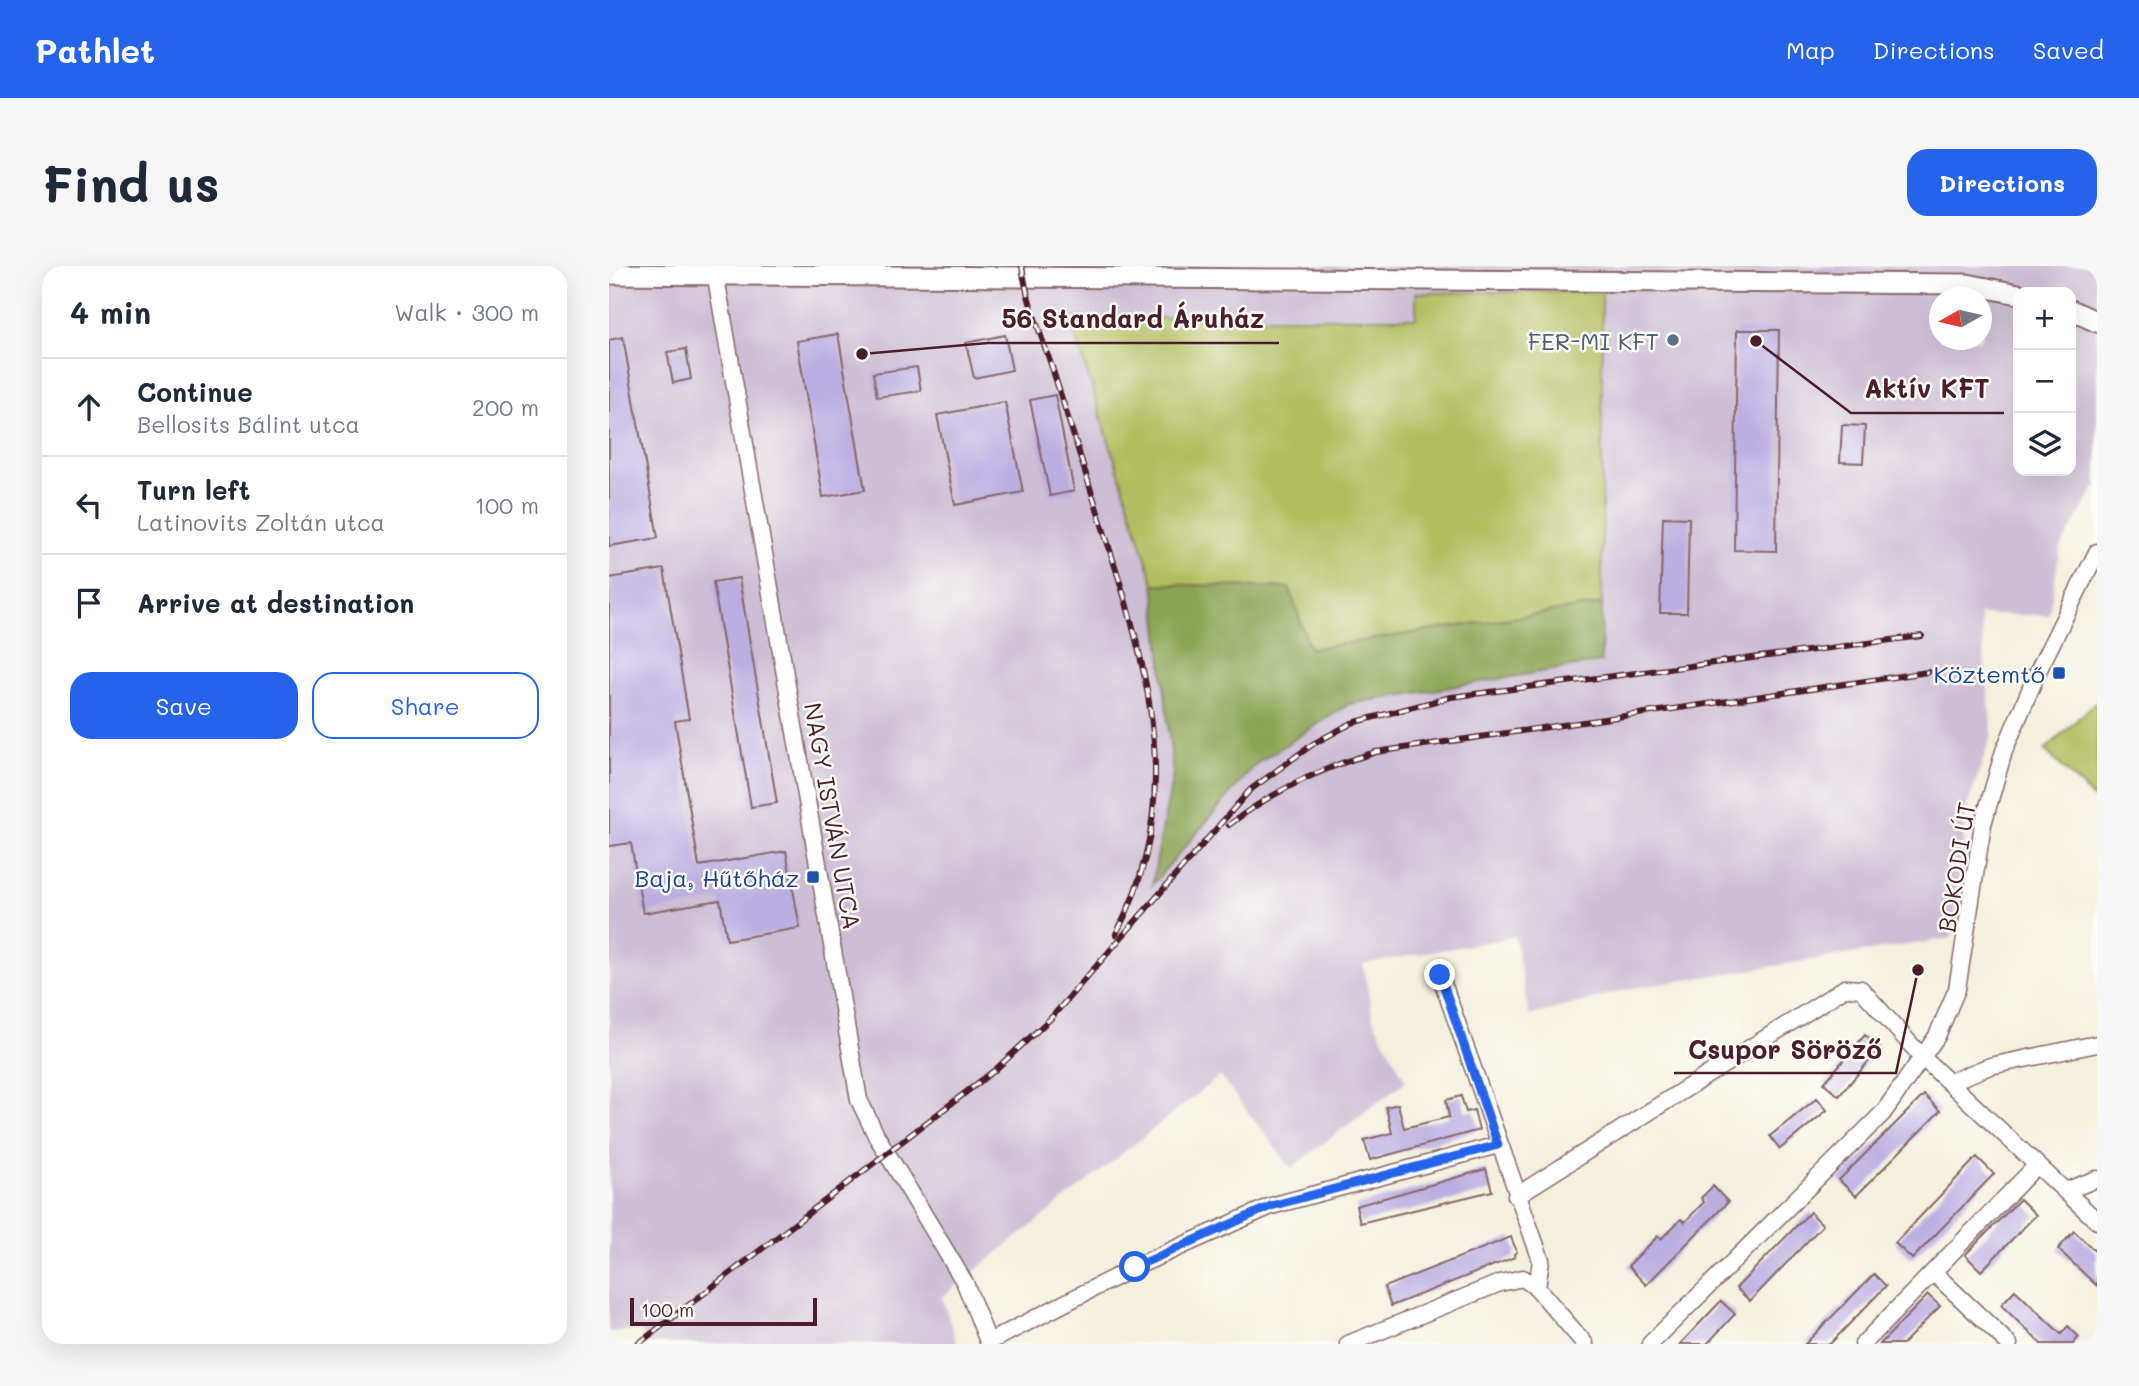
<!DOCTYPE html>
<html lang="en">
<head>
<meta charset="utf-8">
<style>
  body { margin:0; font-family:Mali,sans-serif; background:#f6f6f7; color:#1f2937 }
  .controls { position:absolute; right:21px; top:21px; display:grid; overflow:hidden; border-radius:14px; box-shadow:0 7px 28px #0002 }
  .controls button { width:63px; height:63px; display:grid; place-items:center; padding:0; border:0; border-bottom:2px solid #e0e1e3; background:#fff; color:#1f2937; font:35px sans-serif }
  .compass { position:absolute; left:1320px; top:21px; width:63px; height:63px; border-radius:50%; background:#fff; box-shadow:0 7px 28px #0002; rotate:262deg }
  .scale { position:absolute; left:21px; bottom:18px; width:187px; box-sizing:border-box; padding-left:7px; border:4px solid #4a1f2b; border-top:0; font-size:19px; line-height:24px; white-space:nowrap; color:#4a1f2b; -webkit-text-stroke:5px #fdfcf7; paint-order:stroke }
  .stop { position:absolute; width:21px; height:21px; margin:-16px; border:5px solid #2563eb; border-radius:50%; background:#fff }
  .stop.end { background:#2563eb; border-color:#fff; box-shadow:0 2px 7px #0008 }
  .list { margin:0; padding:0; list-style:none }
  h2 { display:flex; justify-content:space-between; align-items:center; height:91px; margin:0; padding:0 28px; font-size:30px }
  h2 small { font-size:23px; font-weight:400; color:#747a83 }
  .list li { display:grid; grid-template-columns:46px 1fr auto; gap:21px; align-items:center; box-sizing:border-box; height:98px; padding:0 28px; border-top:2px solid #e0e1e3 }
  .list b { display:block; font-size:26px; white-space:nowrap }
  .list p { margin:0; font-size:23px; white-space:nowrap; color:#747a83 }
  .list em { font-size:23px; font-style:normal; color:#747a83 }
  .actions { display:flex; gap:14px; padding:21px 28px }
  .actions a { flex:1; padding:16px 0; border:2px solid #2563eb; border-radius:21px; text-align:center; font-size:24px; color:#2563eb }
  .actions .main { background:#2563eb; color:#fff }
  .icon { flex:none; width:38px; height:38px; fill:none; stroke:currentColor; stroke-width:2; stroke-linecap:round; stroke-linejoin:round }
  .map { position:relative; flex:none; width:1488px; height:1078px; overflow:hidden; border-radius:21px }
  header { display:flex; align-items:center; gap:42px; box-sizing:border-box; height:98px; padding:0 35px; background:#2563eb; color:#fff }
  header strong { font-size:33px }
  nav { display:flex; gap:38px; margin-inline-start:auto; font-size:24px }
  .intro { display:flex; align-items:center; justify-content:space-between; box-sizing:border-box; height:168px; padding:0 42px }
  h1 { margin:0; font-size:49px }
  .button { padding:18px 32px; border-radius:21px; background:#2563eb; color:#fff; font-size:24px; font-weight:700 }
  main { display:flex; gap:42px; padding:0 42px }
  aside { flex:1; background:#fff; border-radius:21px; box-shadow:0 7px 28px #0002 }
  .map>svg:first-child { display:block }
</style>
</head>
<body>
<header>
<strong>Pathlet</strong>
<nav><a>Map</a><a>Directions</a><a>Saved</a></nav>
</header>
<div class="intro"><h1>Find us</h1><a class="button">Directions</a></div>
<main>
<aside>
<h2>4 min<small>Walk · 300 m</small></h2>
<ul class="list">
<li><svg class="icon" aria-label="ahead" viewBox="0 0 24 24"><path d="M12 20V5M6 11l6-6 6 6"/></svg><div><b>Continue</b><p>Bellosits Bálint utca</p></div><em>200 m</em></li>
<li><svg class="icon" aria-label="left" viewBox="0 0 24 24"><path d="M17 20v-9H6M10 6l-5 5 5 5"/></svg><div><b>Turn left</b><p>Latinovits Zoltán utca</p></div><em>100 m</em></li>
<li><svg class="icon" aria-label="arrive" viewBox="0 0 24 24"><path d="M6 21V4h12l-3 4 3 4H6"/></svg><div><b>Arrive at destination</b></div></li>
</ul>
<div class="actions"><a class="main">Save</a><a>Share</a></div>
</aside>
<div class="map">
<svg width="1488" height="1078" viewBox="0 0 1488 1078">
  <rect width="100%" height="100%" fill="#fdfcf7"/>
  <filter id="ink" filterUnits="userSpaceOnUse"><feTurbulence type="fractalNoise" baseFrequency=".0143" numOctaves="2"/><feDisplacementMap in="SourceGraphic" scale="14" xChannelSelector="R" yChannelSelector="G"/><feConvolveMatrix kernelMatrix="1 2 1 2 8 2 1 2 1" color-interpolation-filters="sRGB"/></filter>
  <filter id="wash" filterUnits="userSpaceOnUse"><feTurbulence type="fractalNoise" baseFrequency=".00686" numOctaves="4" result="noise"/><feDisplacementMap in="SourceGraphic" scale="28" xChannelSelector="R" yChannelSelector="G"/><feGaussianBlur stdDeviation="1.57" result="paint"/><feColorMatrix in="noise" values="0 0 0 0 0 0 0 0 0 0 0 0 0 0 0 0 0 1.4 0 .05"/><feComposite in="paint" operator="in"/></filter>
  <g filter="url(#wash)">
    <rect width="100%" height="100%" fill="#f4f0de"/>
    <!-- industrial -->
    <path fill="#ccbed4" fill-rule="evenodd" d="M0,0H1080V4L1108,0H1488V218L1451,282L1440,349H1371L1383,467L1358,542L1343,672L1024,722L920,750L906,671L754,698L764,753L797,815L682,902L611,810L333,1031L348,1078H41L29,1064L0,1066ZM993,26L992,396L740,438L647,498L544,617L564,508L545,318L461,52H808L807,27ZM1409,26H1462V205H1409ZM1330,32H1372V74H1330Z"/>
    <!-- green -->
    <path fill="#b1bd5e" stroke="#7e6e44" stroke-width="2" d="M993,25V338L701,383L680,322L545,318L461,52H807V27Z
      M1488,435V536L1436,484Z"/>
    <!-- forest -->
    <path fill="#8ca455" stroke="#6b6240" stroke-width="2" d="M545,318L680,322L701,383L993,338L992,396L740,438L647,498L543,619L564,508Z"/>
    <g id="blocks">
      <!-- building -->
      <path fill="#bbaee1" d="M1128,64H1170L1167,285L1125,284Z
        M229,68L256,224L214,231L188,75Z
        M396,69L403,104L365,112L357,77Z
        M14,71L49,272L0,280V74Z
        M77,83L82,113L64,117L58,86Z
        M308,101L312,125L268,131L264,107Z
        M446,129L465,225L441,230L421,134Z
        M396,136L414,226L346,239L328,149Z
        M1233,159L1256,160L1254,197L1231,196Z
        M1054,251L1080,252L1078,347H1051Z
        M55,303L80,453L66,455L90,600L177,585L191,662L118,674L111,634L34,647L22,577L0,580V312Z
        M130,312L168,537L142,541L104,316Z
        M1256,769L1271,782L1230,830L1215,817Z
        M1315,829L1331,845L1247,930L1230,914Z
        M852,830L857,846L865,844L870,864L761,894L755,874L783,867L777,841L789,838L795,862L840,851L837,834Z
        M1208,832L1218,844L1171,883L1161,870Z
        M1368,891L1385,908L1303,993L1286,977Z
        M877,903L883,925L751,957L747,940Z
        M1104,920L1119,936L1037,1019L1019,1000L1049,970L1052,973L1072,953L1076,956L1095,936L1092,932Z
        M1411,933L1427,949L1372,1005L1356,989Z
        M1201,946L1214,959L1141,1035L1127,1022Z
        M1465,965L1488,987V1020L1449,983Z
        M902,971L908,986L905,988L906,991L782,1040L775,1021Z
        M1265,1008L1277,1020L1221,1078H1196Z
        M1406,1024L1452,1068L1459,1060L1470,1071L1464,1078H1432L1392,1039Z
        M1319,1029L1331,1040L1294,1078H1271Z
        M1112,1035L1126,1048L1098,1078H1071Z"/>
    </g>
  </g>
  <g filter="url(#ink)">
    <use href="#blocks" fill-opacity="0" stroke="#86686a" stroke-width="2"/>
    <g fill="none" stroke-linecap="round" stroke-linejoin="round">
      <!-- minor casing -->
      <g stroke="#86686a" stroke-width="19">
        <path id="minor" d="M105,0L250,834L267,869L356,1017L380,1078
          M831,709L932,994L928,1022L976,1078
          M1341,816L1381,800L1488,778
          M1456,925L1488,913
          M907,930L1236,722L1252,723L1313,791L1488,955
          M1324,1006L1400,1078
          M380,1076L526,1001L662,940L889,879
          M739,1078L891,1017L914,1012L928,1022
          M1041,1078L1274,847L1328,770L1348,723L1374,558L1395,485L1430,403L1488,286
          M1254,1078L1428,899"/>
      </g>
      <!-- major casing -->
      <g stroke="#86686a" stroke-width="23">
        <path id="major" d="M0,8L1358,18L1409,28
          M1462,44L1488,56"/>
      </g>
      <!-- minor -->
      <use href="#minor" stroke="#fff" stroke-width="16"/>
      <!-- major -->
      <use href="#major" stroke="#fff" stroke-width="19"/>
      <!-- rail casing -->
      <g stroke="#4a1f2b" stroke-width="6">
        <path id="rail" d="M413,0C418,38 435,75 446,111C464,167 481,222 499,278C541,409 576,538 507,668
          M620,559C665,524 712,502 767,486L1319,406
          M29,1078L386,804L442,752L641,524L704,478L743,457L842,431L1313,370"/>
      </g>
      <!-- rail -->
      <use href="#rail" stroke="#fdfcf7" stroke-width="3.5" stroke-dasharray="10" stroke-linecap="butt"/>
    </g>
  </g>
  <g fill="none" stroke-linecap="round" stroke-linejoin="round" filter="url(#ink)">
    <!-- route -->
    <path stroke="#2563eb" stroke-width="9" d="M526,1001L662,940L889,879L831,709"/>
  </g>
  <!-- markers -->
  <circle fill="#5c6f8a" stroke="#fdfcf7" stroke-width="2.5" cx="1064" cy="74" r="7"/>
  <g fill="#1a4fb4" stroke="#fdfcf7" stroke-width="2.5">
    <rect x="1443" y="400" width="14" height="14" rx="3.5"/>
    <rect x="197" y="604" width="14" height="14" rx="3.5"/>
  </g>
  <g text-anchor="middle" dominant-baseline="central" stroke-width="5" stroke-linejoin="round" paint-order="stroke">
    <!-- service labels -->
    <g font-size="24" fill="#4e5e75" stroke="#fdfcf7" text-anchor="end">
      <text x="1050" y="74">FER-MI KFT</text>
    </g>
    <!-- transit labels -->
    <g font-size="24" fill="#164399" stroke="#fdfcf7" text-anchor="end">
      <text x="1436" y="407">Köztemtő</text>
      <text x="190" y="611">Baja, Hűtőház</text>
    </g>
    <!-- street labels -->
    <g font-size="24" fill="#4a1f2b" stroke="#fdfcf7">
      <text transform="translate(224 550) rotate(80)">NAGY ISTVÁN UTCA</text>
      <text transform="translate(1347 601) rotate(-81)">BOKODI ÚT</text>
    </g>
  </g>
  <!-- callouts -->
  <path fill="none" stroke="#4a1f2b" stroke-width="2.5" d="M253 88L379 77H670M1147 75L1242 147H1395M1309 704L1287 807H1065"/>
  <g fill="#4a1f2b" stroke="#fdfcf7" stroke-width="2.5">
    <circle cx="253" cy="88" r="7"/>
    <circle cx="1147" cy="75" r="7"/>
    <circle cx="1309" cy="704" r="7"/>
  </g>
  <g font-size="26" text-anchor="middle" font-weight="bold" fill="#4a1f2b" stroke="#fdfcf7" stroke-width="5" stroke-linejoin="round" paint-order="stroke">
    <text x="524" y="62">56 Standard Áruház</text>
    <text x="1318" y="132">Aktív KFT</text>
    <text x="1176" y="793">Csupor Söröző</text>
  </g>
</svg>
<div class="controls">
<button>+</button>
<button>−</button>
<button><svg class="icon" aria-label="layers" viewBox="0 0 24 24"><path d="M12 4l9 5-9 5-9-5zM3 14l9 5 9-5"/></svg></button>
</div>
<svg class="compass" viewBox="-18 -18 36 36"><path d="M0-13l5 13h-10z" fill="#e53935"/><path d="M0 13l5-13h-10z" fill="#747a83"/></svg>
<div class="scale">100 m</div>
<div class="stop" style="left:526px;top:1001px"></div>
<div class="stop end" style="left:831px;top:709px"></div>
</div>
</main>
</body>
</html>
